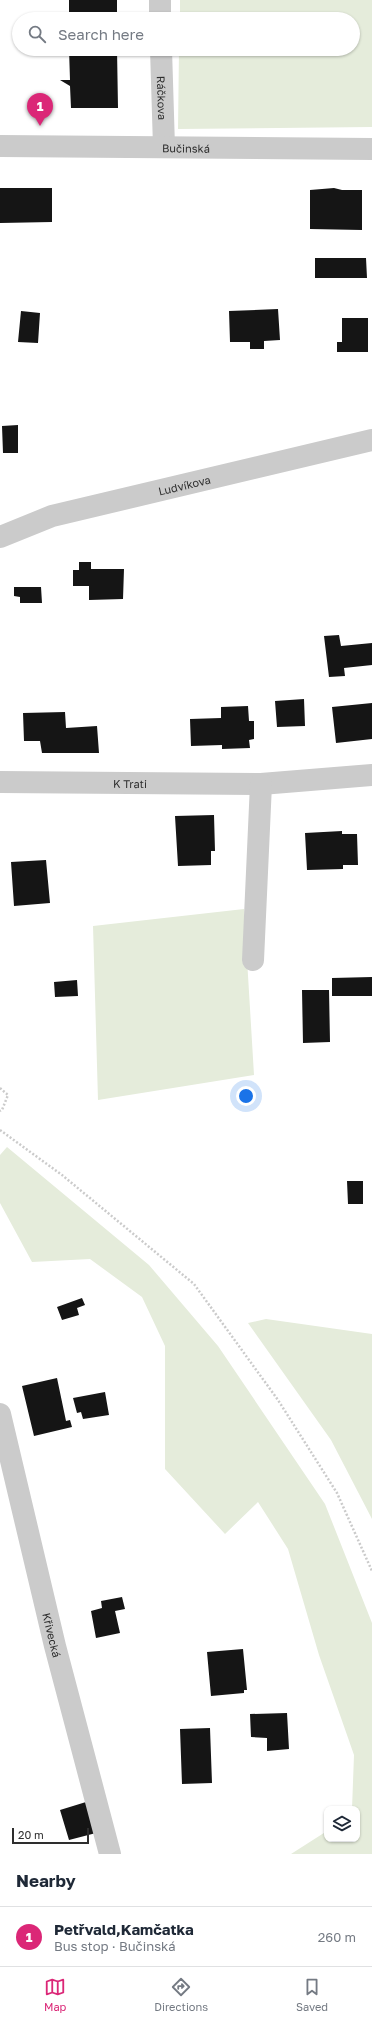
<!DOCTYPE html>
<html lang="en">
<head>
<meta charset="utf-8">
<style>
  body { margin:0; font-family:"Golos Text",sans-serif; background:#f2f2f3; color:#1f2937 }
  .controls { position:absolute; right:12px; bottom:12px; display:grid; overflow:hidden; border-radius:8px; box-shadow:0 1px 3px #0004 }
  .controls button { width:36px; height:36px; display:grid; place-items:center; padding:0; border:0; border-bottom:1px solid #e0e1e3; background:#fff; color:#1f2937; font:20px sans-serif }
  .scale { position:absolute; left:12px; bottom:10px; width:77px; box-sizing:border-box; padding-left:4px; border:2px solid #2e2e2e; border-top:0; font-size:11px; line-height:14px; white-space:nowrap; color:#2e2e2e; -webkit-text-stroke:3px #fff; paint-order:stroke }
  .you { position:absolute; left:246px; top:1096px; width:14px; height:14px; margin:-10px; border:3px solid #fff; border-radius:50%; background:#1a73e8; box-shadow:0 0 0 6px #1a73e833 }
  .badge { display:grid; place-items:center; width:26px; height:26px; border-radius:50%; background:#db2777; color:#fff; font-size:13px; font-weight:700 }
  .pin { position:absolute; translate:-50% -33px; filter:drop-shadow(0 1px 2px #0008) }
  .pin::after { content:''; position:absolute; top:21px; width:14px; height:12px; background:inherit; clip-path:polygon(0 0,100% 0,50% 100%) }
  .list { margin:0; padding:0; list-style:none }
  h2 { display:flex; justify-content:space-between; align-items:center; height:52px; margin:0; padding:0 16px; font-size:17px }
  h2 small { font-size:13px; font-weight:400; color:#747a83 }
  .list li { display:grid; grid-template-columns:26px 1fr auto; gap:12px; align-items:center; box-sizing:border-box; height:60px; padding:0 16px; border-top:1px solid #e0e1e3 }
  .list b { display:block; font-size:15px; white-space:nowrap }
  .list p { margin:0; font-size:13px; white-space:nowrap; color:#747a83 }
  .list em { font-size:13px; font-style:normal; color:#747a83 }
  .icon { flex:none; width:22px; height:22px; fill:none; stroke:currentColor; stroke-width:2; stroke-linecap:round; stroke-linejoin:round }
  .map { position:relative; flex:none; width:372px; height:1854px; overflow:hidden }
  .search { position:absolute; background:#fff; box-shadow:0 1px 3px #0004; left:12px; right:12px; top:12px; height:44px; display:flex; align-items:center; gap:10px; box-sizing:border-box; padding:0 14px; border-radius:22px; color:#747a83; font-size:15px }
  .sheet { height:112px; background:#fff }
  nav { display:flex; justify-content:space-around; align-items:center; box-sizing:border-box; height:56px; border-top:1px solid #e0e1e3; background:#fff; font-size:11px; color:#747a83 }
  nav a { display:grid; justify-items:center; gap:2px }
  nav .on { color:#db2777 }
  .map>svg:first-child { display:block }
</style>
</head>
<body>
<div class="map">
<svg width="372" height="1854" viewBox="0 0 372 1854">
  <rect width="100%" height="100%" fill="#fff"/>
  <!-- green -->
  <path fill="#e5ecdb" d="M180,0H372V127L178,129L179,49H353V19H180Z
    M244,909L254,1075L98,1100L93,926Z
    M7,1147L149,1265L218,1346L325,1504L372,1623V1854H291L327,1831V1839H357V1809H352L354,1755L319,1655L288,1549L258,1502L225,1534L165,1469V1346L142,1297L90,1259L32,1262L0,1203V1155Z
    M266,1319L372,1334V1519L331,1440L248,1323Z"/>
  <!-- building -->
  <path fill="#151515" d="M69,0H117V19H69Z
    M69,49H117L118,108H71L70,86L60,80H70Z
    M0,188H52V222L0,223Z
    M334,188L342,190H362V230L310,229V190Z
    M315,258H366L367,278H315Z
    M278,309L280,340L264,341V349H250V342H230L229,311Z
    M21,311L40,313L38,343L18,342Z
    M342,318H368V352H337V342H342Z
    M18,425V453H3L2,426Z
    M79,562H91V569H124L123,599L89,600V586H73V570H79Z
    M14,587H41L42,603H20V597L14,596Z
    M339,635L341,646L372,643V665L344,668L345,676L329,677L324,636Z
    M304,699L305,726L277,727L275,701Z
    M372,703V739L336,743L332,707Z
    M248,706L249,721H254V739L249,740L250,748L222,749V745L191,746L190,719L221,718V707Z
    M65,712L66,728L97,726L99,753H42L40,741H24L23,713Z
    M214,815L215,851H211V865L178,866L175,816Z
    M342,831V834H357L358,865H343V869L307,870L305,833Z
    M46,860L50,903L14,906L11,862Z
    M372,977V996H332V978Z
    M77,980L78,996L55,997L54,982Z
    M302,990H329L330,1042L303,1043Z
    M347,1181H363V1204H348Z
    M82,1298L85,1305L77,1308L79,1315L62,1320L57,1307Z
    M57,1378L66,1421L70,1420L72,1427L34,1436L22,1386Z
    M105,1392L109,1415L83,1419L81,1412L77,1413L73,1398Z
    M122,1597L125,1609L115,1611L120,1633L96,1638L91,1611L102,1608L101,1601Z
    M243,1649L247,1690H244V1693L211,1696L207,1652Z
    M287,1713L289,1749L267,1751V1738L251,1737L250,1714Z
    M210,1728L212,1783L182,1784L180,1729Z
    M86,1802L96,1833L69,1840L60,1810Z"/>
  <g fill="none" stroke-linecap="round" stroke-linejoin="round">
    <!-- path -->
    <path stroke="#cbcbcb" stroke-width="2.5" stroke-dasharray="2 2" stroke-linecap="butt" d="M0,1088L8,1095L2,1110L0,1111
      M0,1130L62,1175L194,1284L278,1400L337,1493L372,1571"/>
    <!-- minor -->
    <g stroke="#cbcbcb" stroke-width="22">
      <path d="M160,0V19"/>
      <path id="s1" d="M161,49L164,147"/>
      <path id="s2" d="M0,146L372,149"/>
      <path id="s3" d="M0,537L52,516L372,440"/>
      <path id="s4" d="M0,782L261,784L372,775"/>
      <path d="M253,960L261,784"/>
      <path id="s5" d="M0,1414L55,1646L110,1854"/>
    </g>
  </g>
  <g text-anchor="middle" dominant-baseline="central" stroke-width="4" stroke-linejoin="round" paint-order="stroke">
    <!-- street labels -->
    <g font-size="11" fill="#2e2e2e" stroke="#fff">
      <text stroke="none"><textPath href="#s1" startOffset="49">Ráčkova</textPath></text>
      <text stroke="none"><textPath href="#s2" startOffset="186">Bučinská</textPath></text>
      <text stroke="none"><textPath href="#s3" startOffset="192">Ludvíkova</textPath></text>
      <text stroke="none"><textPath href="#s4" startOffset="130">K Trati</textPath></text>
      <text stroke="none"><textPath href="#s5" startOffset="227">Křivecká</textPath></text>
    </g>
  </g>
</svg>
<div class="controls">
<button><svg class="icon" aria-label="layers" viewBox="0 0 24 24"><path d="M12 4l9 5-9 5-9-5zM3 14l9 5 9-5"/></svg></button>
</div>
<div class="scale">20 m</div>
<div class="you"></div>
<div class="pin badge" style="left:40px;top:126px">1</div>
<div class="search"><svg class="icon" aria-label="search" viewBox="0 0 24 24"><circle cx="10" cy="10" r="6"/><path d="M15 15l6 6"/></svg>Search here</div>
</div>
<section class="sheet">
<h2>Nearby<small></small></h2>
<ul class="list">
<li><span class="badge">1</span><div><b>Petřvald,Kamčatka</b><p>Bus stop · Bučinská</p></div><em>260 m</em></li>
</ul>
</section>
<nav>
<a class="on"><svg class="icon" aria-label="map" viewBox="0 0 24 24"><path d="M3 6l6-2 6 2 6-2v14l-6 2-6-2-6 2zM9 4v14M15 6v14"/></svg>Map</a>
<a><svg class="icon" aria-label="directions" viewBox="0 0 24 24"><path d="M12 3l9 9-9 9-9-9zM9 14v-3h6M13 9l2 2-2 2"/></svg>Directions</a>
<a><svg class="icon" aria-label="saved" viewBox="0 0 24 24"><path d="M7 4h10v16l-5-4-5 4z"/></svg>Saved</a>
</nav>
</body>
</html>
